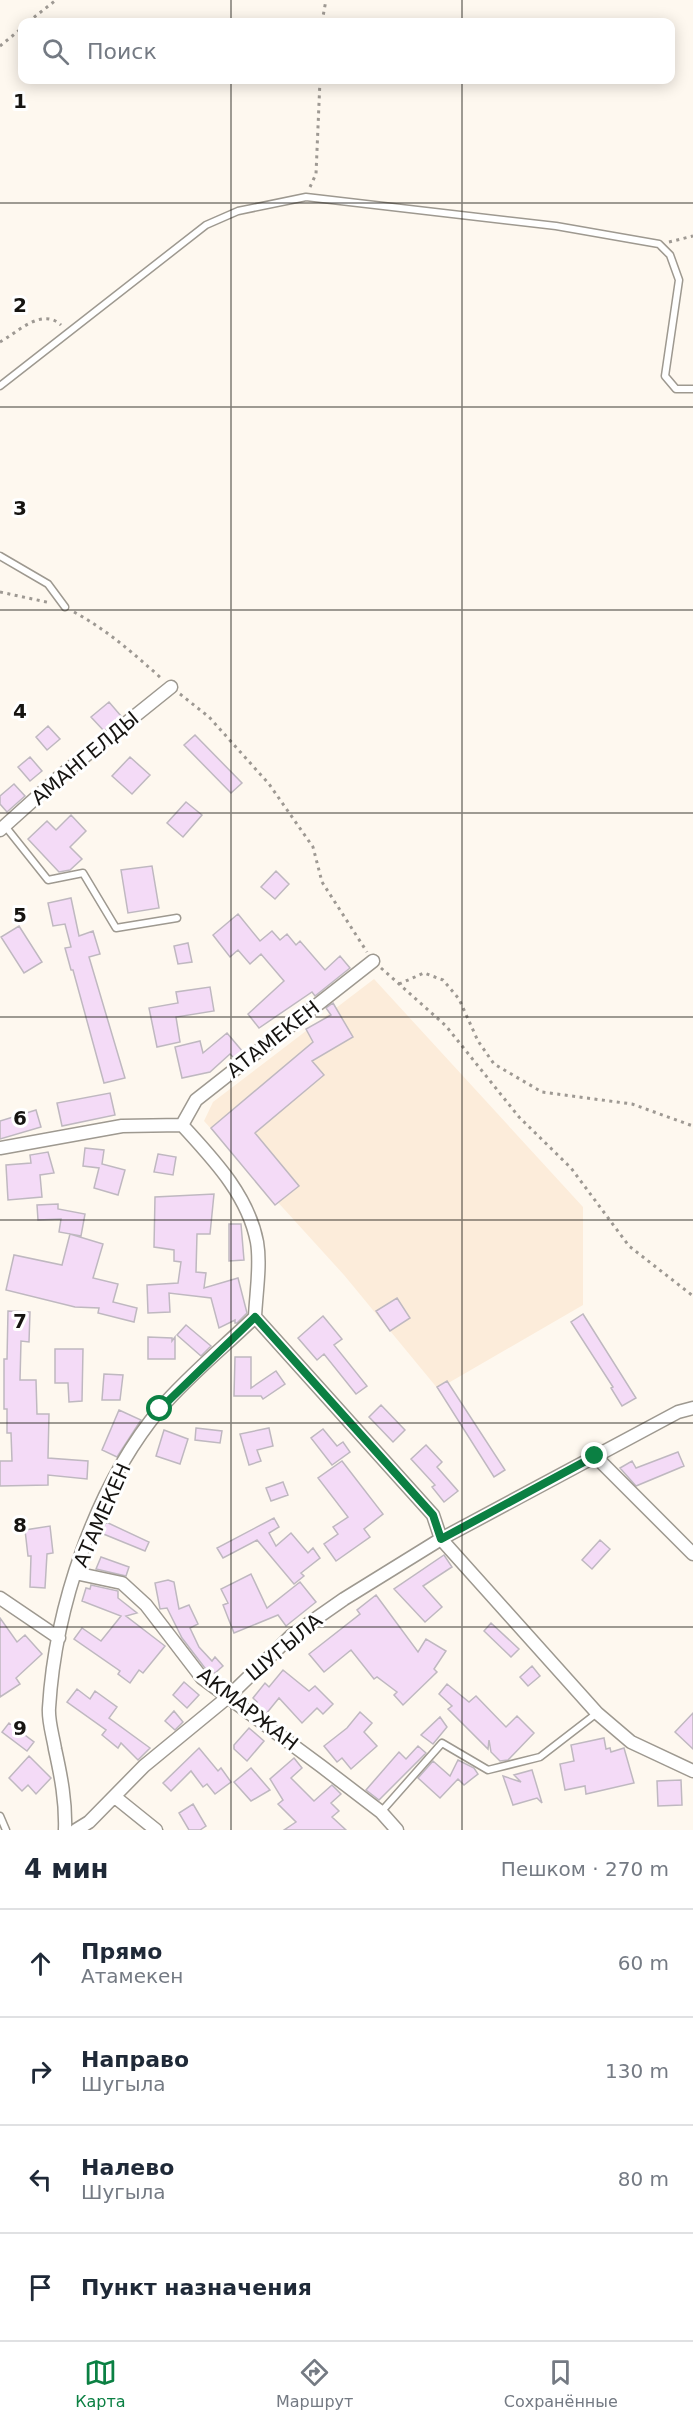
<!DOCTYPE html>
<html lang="ru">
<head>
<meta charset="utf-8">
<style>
  body { margin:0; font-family:"DejaVu Sans",sans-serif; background:#f2f2f3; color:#1f2937 }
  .stop { position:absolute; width:18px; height:18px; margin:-14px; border:4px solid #0b8043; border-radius:50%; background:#fff }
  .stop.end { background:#0b8043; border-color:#fff; box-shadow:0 2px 6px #0008 }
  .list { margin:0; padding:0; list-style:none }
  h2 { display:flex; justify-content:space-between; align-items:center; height:78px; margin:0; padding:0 24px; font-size:26px }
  h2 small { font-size:20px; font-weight:400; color:#747a83 }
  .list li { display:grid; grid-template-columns:39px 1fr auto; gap:18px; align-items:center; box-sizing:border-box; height:108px; padding:0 24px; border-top:2px solid #e0e1e3 }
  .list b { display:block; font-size:22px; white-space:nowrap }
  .list p { margin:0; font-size:20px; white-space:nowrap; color:#747a83 }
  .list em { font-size:20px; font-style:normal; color:#747a83 }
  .icon { flex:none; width:33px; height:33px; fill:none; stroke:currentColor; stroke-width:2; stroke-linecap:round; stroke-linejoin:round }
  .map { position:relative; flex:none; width:693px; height:1830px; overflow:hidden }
  .search { position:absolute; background:#fff; box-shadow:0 3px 15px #0003; left:18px; right:18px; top:18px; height:66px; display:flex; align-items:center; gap:15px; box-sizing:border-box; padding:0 21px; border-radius:12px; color:#747a83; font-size:22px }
  .sheet { height:510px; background:#fff }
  nav { display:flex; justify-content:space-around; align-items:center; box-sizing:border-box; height:84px; border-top:2px solid #e0e1e3; background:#fff; font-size:16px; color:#747a83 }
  nav a { display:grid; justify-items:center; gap:3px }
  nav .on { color:#0b8043 }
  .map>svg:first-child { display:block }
</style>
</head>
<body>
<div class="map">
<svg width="693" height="1830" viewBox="0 0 693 1830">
  <rect width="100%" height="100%" fill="#fef8ef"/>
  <!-- commercial -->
  <path fill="#fcecda" d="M374,979L583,1207V1305L438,1389L344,1275L204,1121L213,1102Z"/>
  <!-- building -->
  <path fill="#f4dbf7" stroke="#bfb8c0" stroke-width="1.5" d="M109,702L121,716L104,731L91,717Z
    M48,726L60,739L47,750L36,737Z
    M195,735L242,783L231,793L184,745Z
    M30,757L42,771L30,781L18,767Z
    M130,757L150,775L132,794L112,776Z
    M14,784L25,796L7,812L0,804V796Z
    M186,802L202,815L183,837L167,823Z
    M71,815L86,831L70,847L82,859L70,870L59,872L28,839L47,821L56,830Z
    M152,866L159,908L128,913L121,870Z
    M276,871L289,884L275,899L261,887Z
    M71,898L79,936L93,931L100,954L89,957L125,1078L104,1083L73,970H71L65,948L71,947L65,924L53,926L48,903Z
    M238,914L260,941L272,931L280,940L287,934L296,945L300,941L325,970L340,956L350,968L315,996L312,992L259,1028L248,1014L284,981L261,954L250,964L238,950L230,957L213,935Z
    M19,926L42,962L24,973L1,937Z
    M188,943L192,962L178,964L174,946Z
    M210,987L214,1011L176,1017L180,1042L157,1047L149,1008L178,1003L176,992Z
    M333,1003L353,1037L312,1061L324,1075L255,1133L299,1186L275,1205L211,1128L313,1042L306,1029L331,1015L326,1008Z
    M227,1033L243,1052L235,1059L230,1054L210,1072L182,1078L175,1047L200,1041L203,1053Z
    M110,1093L115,1115L62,1126L57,1103Z
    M36,1110L41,1127L0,1139V1121Z
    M85,1148L104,1150L102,1164L125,1170L118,1195L94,1188L99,1168L83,1166Z
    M48,1152L54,1173L40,1175L42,1197L8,1200L6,1165L31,1163L30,1155Z
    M158,1154L176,1157L173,1175L154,1172Z
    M214,1194L210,1234H197L196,1272L206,1273L204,1288L238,1278L247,1313L237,1323H235V1320L219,1328L211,1298L169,1293L170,1312L148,1313L147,1285L178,1283L181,1262L174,1261V1250L154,1247L155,1197Z
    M58,1204V1209L85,1214L81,1236L59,1232L61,1219L38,1220L37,1205Z
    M229,1224H241L244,1260L229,1261Z
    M70,1234L103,1244L93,1278L118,1284L113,1302L137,1308L134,1322L98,1313L99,1308L75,1307L6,1290L14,1255L62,1265Z
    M397,1298L410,1318L390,1331L376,1311Z
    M8,1311L30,1312L29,1342L21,1341L20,1380H36L37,1414H49L48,1458L88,1461L87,1479L48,1475V1485L0,1486V1461H12L11,1433H7V1409H4V1359H7Z
    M583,1314L636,1398L622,1406L611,1388L613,1387L571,1322Z
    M323,1316L342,1339L334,1345L367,1386L356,1394L324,1354L317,1360L298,1338Z
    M186,1325L211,1346L201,1356L177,1335Z
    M148,1337L172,1338V1341L175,1337V1359H148Z
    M55,1349H83L82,1401L69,1402L68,1383H55Z
    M235,1357H251V1388L276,1371L285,1384L263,1399L261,1396H234Z
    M104,1374L123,1375L120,1400H102Z
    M447,1381L505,1470L494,1477L437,1387Z
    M381,1405L405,1430L393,1442L369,1417Z
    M119,1410L141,1420L117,1457L102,1450Z
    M196,1428L222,1431L220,1443L195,1440Z
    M269,1428L273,1446L257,1450L261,1461L249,1465L240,1434Z
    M323,1429L337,1446L343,1442L350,1452L332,1465L311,1438Z
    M164,1430L188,1439L180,1464L156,1456Z
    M426,1445L442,1462L437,1467L458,1491L444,1502L432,1487L435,1485L411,1459Z
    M678,1452L684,1466L636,1486L620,1468L632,1461L636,1468Z
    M342,1461L383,1514L364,1529L370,1537L336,1561L324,1544L338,1534L333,1527L348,1517L318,1478Z
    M283,1482L288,1495L271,1501L266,1488Z
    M274,1518L279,1527L269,1533L276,1546L291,1533L308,1553L313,1548L320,1558L301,1573L304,1576L294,1584L257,1540L223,1558L217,1548Z
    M106,1522L149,1542L145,1551L101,1533Z
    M50,1526L53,1553L47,1554L45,1588L30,1587L31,1556H28L25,1530Z
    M600,1540L610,1549L592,1569L582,1560Z
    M444,1555L452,1567L423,1586L442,1607L425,1622L394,1589Z
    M101,1557L129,1567L126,1576L96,1569Z
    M251,1574L267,1608L300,1582L316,1602L286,1626L278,1615L234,1633L223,1605L228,1603L221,1589Z
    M168,1580L174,1582L179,1609L189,1605L198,1624L190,1628L199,1647L212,1661L215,1657L223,1666L215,1673L208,1672L182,1638L167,1608L160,1609L155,1583Z
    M91,1585L118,1591V1598L137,1613L126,1616L165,1646L143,1673L139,1670L130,1683L118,1674L120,1671L74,1639L82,1628L101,1641L121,1616L82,1601L86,1588L90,1589Z
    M376,1595L418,1652L426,1639L446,1651L434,1669L437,1672L403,1705L394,1695L397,1692L377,1677L374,1679L351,1650L324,1672L309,1654L360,1614L357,1610Z
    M0,1618L17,1642L25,1635L42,1654L16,1678L20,1684L0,1697Z
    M491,1623L519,1649L511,1657L484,1631Z
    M532,1666L540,1676L528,1686L520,1677Z
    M283,1670L309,1691L315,1686L333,1704L323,1714L317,1708L302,1723L279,1698L266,1714L254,1705L257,1702L253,1698L265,1683L269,1687Z
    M184,1682L199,1695L187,1708L173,1695Z
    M447,1684L469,1702L476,1696L506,1727L517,1716L534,1733L508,1760L500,1761L491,1752L489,1740L488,1749L448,1709L452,1706L439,1694Z
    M77,1689L90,1699L95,1691L117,1707L109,1718L150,1748L138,1760L121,1743L118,1748L102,1735L106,1730L67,1702Z
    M174,1711L183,1722L175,1730L165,1721Z
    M360,1712L372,1723L364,1732L377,1746L351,1769L342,1758L337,1762L324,1746L347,1728Z
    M693,1713V1749L675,1732Z
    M440,1717L447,1727L433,1744L421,1735Z
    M9,1723L34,1742L27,1751L2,1732Z
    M249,1728L264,1741L247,1761L234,1749V1745Z
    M604,1738L606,1749L610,1748L611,1752L624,1748L634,1783L586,1794L585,1786L565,1790L560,1764L574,1761L571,1745Z
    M418,1746L426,1753L379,1800L366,1790L399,1752L406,1759Z
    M199,1748L218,1771L221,1768L231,1782L215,1794L207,1784L203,1787L191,1771L171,1791L163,1783Z
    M29,1756L51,1778L36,1794L28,1785L22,1791L9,1778Z
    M294,1758L302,1768L291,1778L314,1801L332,1785L341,1794L331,1803L339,1811L332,1817L346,1830H284L296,1822L278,1804L283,1800L270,1779Z
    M458,1760L474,1768L478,1774L464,1785L458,1779L440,1798L418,1778L433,1761L450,1776Z
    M251,1768L270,1790L251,1801L234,1782Z
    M532,1770L542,1803L537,1798L513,1805L503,1776L521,1782L514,1775Z
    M681,1780L682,1805L658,1806L657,1781Z
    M193,1804L206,1826L200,1830H189L179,1813Z"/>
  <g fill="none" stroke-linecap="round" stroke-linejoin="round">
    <!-- service casing -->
    <g stroke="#9e9990" stroke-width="9">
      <path id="service" d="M0,386L206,225L238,211L306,197L556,226L659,244L670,255L679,280L665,376L676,389H693
        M0,556L48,584L65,607
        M5,826L48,880L83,873L116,928L177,918
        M381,1812L442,1743L488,1770L540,1757L597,1713
        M0,1816L6,1830"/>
    </g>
    <!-- minor casing -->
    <g stroke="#9e9990" stroke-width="15">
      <path id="minor" d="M0,830L59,777L171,687
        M0,1148L122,1126L182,1125L196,1100L373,961
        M255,1317L433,1515L441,1539L597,1713L631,1742L693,1771
        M595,1456L693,1554
        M75,1573L122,1583L146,1605L202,1678L321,1766L381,1812L397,1830
        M0,1598L59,1638
        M115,1797L156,1830
        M65,1830C66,1802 61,1776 55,1749C53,1736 48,1721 49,1708C55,1608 95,1487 160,1409C188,1376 224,1347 255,1317C256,1293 261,1265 257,1242C248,1195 213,1159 182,1125
        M76,1830L89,1822L144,1766L228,1697L291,1636L344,1599L441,1539L678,1412L693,1408"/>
    </g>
    <!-- path -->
    <path stroke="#9e9993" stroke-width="3" stroke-dasharray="3 4.5" stroke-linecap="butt" d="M28,22L56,0
      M322,22L326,0
      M0,46L22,28
      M310,187L316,174L320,80
      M669,242L693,236
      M0,342C18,332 42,307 61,325
      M0,592L51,603
      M74,612C107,630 133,653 161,678
      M180,694L209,717L269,784L313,847L322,882L367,952
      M381,968L446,1026L519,1117L571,1168L629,1246L693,1296
      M399,984L424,973L443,980L459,999L478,1041L494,1064L542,1092L632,1104L693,1126"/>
    <!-- service -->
    <use href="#service" stroke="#fff" stroke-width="6"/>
    <!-- minor -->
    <use href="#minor" stroke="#fff" stroke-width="12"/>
  </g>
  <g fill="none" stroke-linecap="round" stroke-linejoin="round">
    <!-- route -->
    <path stroke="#0b8043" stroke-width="8" d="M160,1409L255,1317L433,1515L441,1539L595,1456"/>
  </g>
  <!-- grid -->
  <path fill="none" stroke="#161411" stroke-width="1.5" stroke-opacity="0.55" d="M231,0V22M462,0V22M231,80V1830M462,80V1830M0,203H693M0,407H693M0,610H693M0,813H693M0,1017H693M0,1220H693M0,1423H693M0,1627H693"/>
  <g text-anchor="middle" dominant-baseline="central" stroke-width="6" stroke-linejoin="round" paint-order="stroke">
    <!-- street labels -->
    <g font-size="20" fill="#161411" stroke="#fff">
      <text transform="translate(85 758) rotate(-40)">АМАНГЕЛДЫ</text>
      <text transform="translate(273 1039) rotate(-38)">АТАМЕКЕН</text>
      <text transform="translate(102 1515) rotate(-66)">АТАМЕКЕН</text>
      <text transform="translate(284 1647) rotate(-40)">ШУГЫЛА</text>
      <text transform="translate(248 1709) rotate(38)">АКМАРЖАН</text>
    </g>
  </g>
  <g font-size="20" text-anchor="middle" font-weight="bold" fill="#161411" stroke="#fff" stroke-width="6" stroke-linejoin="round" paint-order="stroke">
    <text x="20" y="108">1</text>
    <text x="20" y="312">2</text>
    <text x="20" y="515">3</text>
    <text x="20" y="718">4</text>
    <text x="20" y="922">5</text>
    <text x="20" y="1125">6</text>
    <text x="20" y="1328">7</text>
    <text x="20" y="1532">8</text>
    <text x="20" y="1735">9</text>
  </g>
</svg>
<div class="stop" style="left:160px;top:1409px"></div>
<div class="stop end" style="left:595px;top:1456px"></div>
<div class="search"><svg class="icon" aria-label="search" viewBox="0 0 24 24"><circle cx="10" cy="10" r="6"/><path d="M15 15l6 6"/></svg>Поиск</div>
</div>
<section class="sheet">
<h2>4 мин<small>Пешком · 270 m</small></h2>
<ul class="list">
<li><svg class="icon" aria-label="ahead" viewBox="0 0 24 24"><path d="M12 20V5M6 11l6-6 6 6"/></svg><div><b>Прямо</b><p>Атамекен</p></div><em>60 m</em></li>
<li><svg class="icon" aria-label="right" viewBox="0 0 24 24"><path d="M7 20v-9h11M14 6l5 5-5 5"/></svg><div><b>Направо</b><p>Шугыла</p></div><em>130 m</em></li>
<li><svg class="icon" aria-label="left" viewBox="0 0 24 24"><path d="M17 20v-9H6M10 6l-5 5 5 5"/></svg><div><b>Налево</b><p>Шугыла</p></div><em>80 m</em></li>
<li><svg class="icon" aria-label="arrive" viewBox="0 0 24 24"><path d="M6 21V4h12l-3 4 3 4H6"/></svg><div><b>Пункт назначения</b></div></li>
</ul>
</section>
<nav>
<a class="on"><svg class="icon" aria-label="map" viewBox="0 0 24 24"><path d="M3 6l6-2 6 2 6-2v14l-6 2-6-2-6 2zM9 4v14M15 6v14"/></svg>Карта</a>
<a><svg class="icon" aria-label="directions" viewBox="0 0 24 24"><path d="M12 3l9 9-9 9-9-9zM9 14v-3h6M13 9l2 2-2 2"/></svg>Маршрут</a>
<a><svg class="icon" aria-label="saved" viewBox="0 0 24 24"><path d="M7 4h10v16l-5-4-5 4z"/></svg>Сохранённые</a>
</nav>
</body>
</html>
